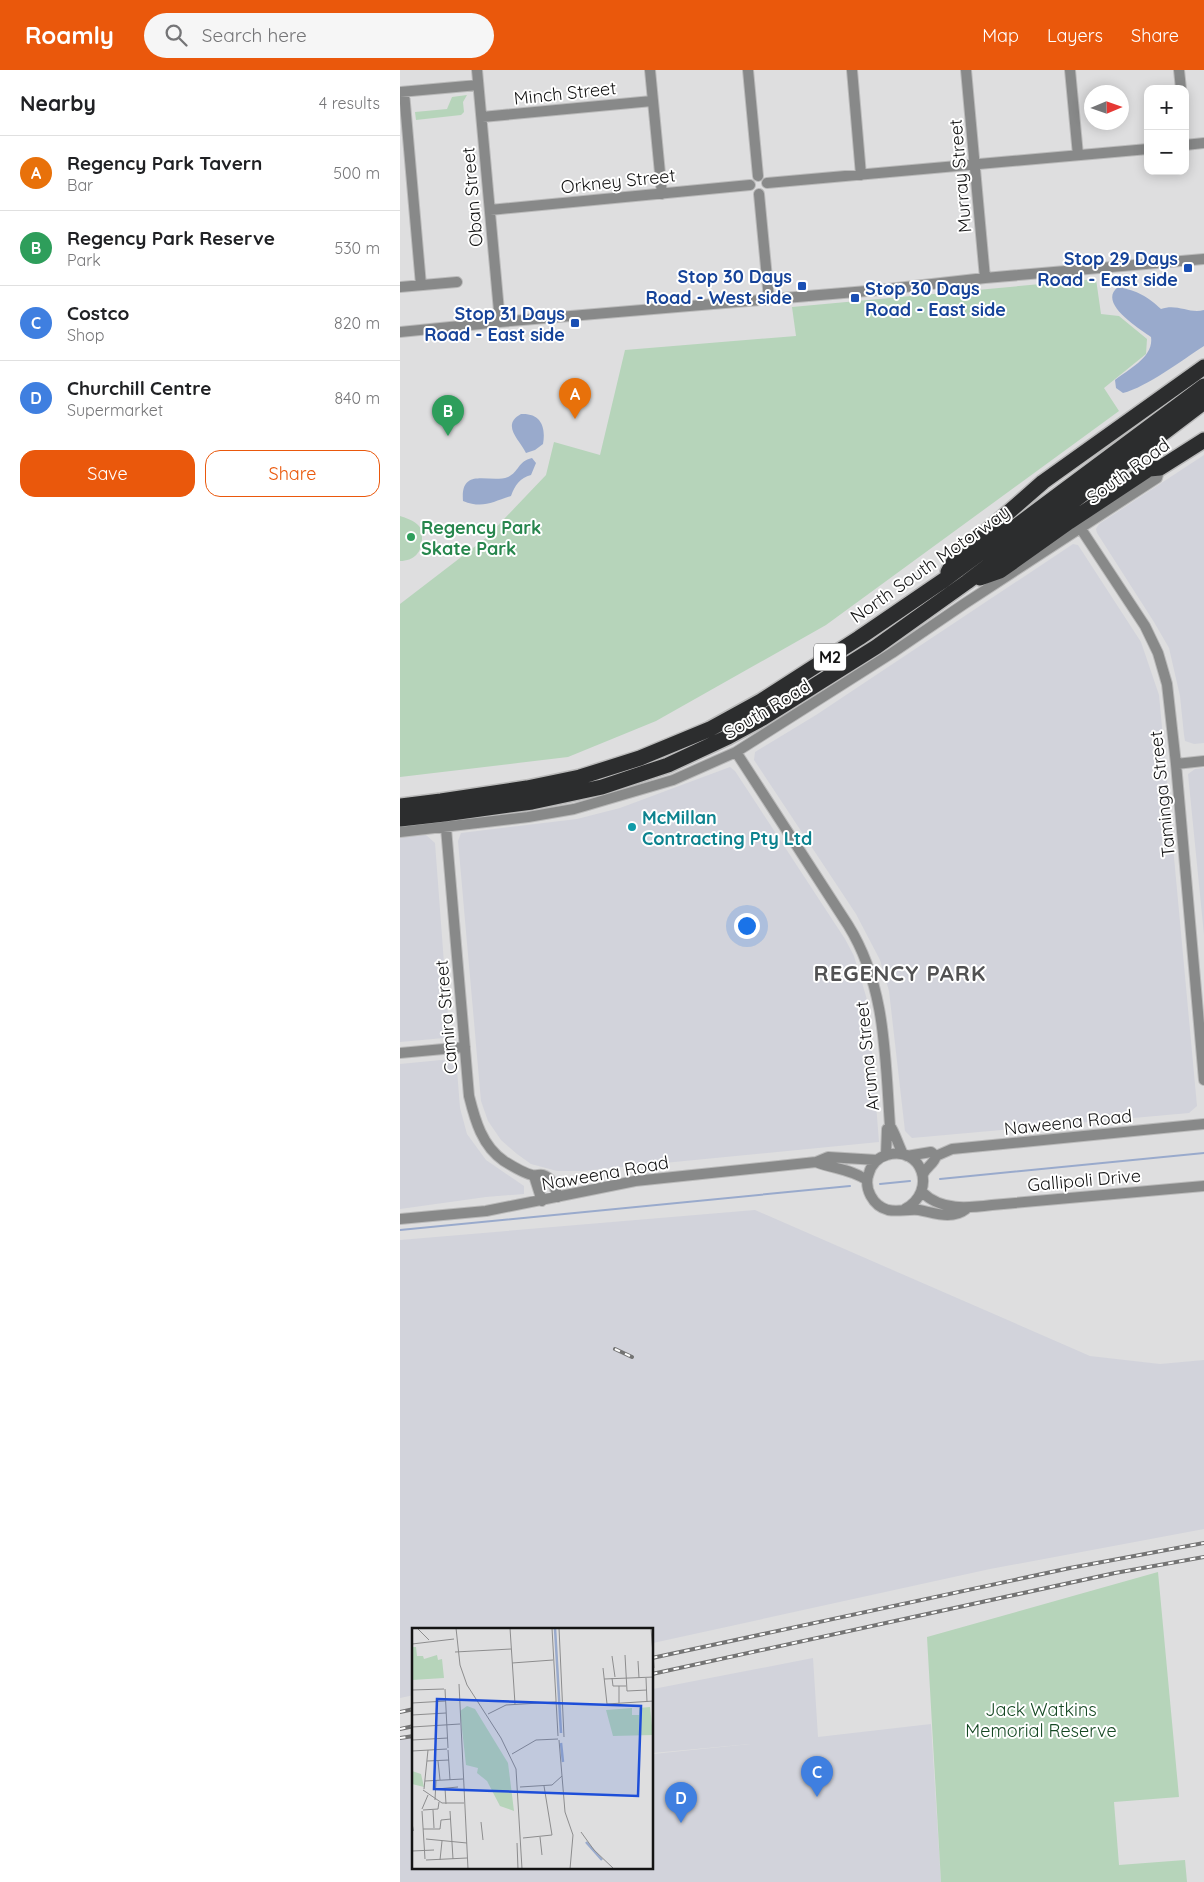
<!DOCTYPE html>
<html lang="en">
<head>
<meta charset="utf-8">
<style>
  body { margin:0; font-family:Quicksand,sans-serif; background:#f6f6f6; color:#202124 }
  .controls { position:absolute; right:15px; top:15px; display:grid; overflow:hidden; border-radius:10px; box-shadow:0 2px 12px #0003 }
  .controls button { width:45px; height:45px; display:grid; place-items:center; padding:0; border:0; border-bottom:1px solid #e0e0e0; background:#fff; color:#202124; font:25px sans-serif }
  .compass { position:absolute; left:684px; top:15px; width:45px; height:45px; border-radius:50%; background:#fff; box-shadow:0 2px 12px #0003; rotate:88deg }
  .you { position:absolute; left:346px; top:855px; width:18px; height:18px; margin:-12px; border:4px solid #fff; border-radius:50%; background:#1a73e8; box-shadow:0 0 0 8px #1a73e833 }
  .badge { display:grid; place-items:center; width:32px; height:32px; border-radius:50%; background:#ea580c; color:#fff; font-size:16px; font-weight:700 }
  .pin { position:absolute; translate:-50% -41px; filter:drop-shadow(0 1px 2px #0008) }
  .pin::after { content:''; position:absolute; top:26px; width:18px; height:15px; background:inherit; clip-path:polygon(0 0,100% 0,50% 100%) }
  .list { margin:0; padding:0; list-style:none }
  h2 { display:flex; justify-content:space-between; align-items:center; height:65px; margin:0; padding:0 20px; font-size:21px }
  h2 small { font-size:16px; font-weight:400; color:#757577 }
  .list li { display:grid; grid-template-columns:32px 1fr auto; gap:15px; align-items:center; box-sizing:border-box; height:75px; padding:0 20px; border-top:1px solid #e0e0e0 }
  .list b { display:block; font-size:19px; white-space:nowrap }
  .list p { margin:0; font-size:16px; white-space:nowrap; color:#757577 }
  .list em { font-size:16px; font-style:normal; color:#757577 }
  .actions { display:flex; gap:10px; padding:15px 20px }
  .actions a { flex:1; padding:11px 0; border:1px solid #ea580c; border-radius:15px; text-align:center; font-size:18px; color:#ea580c }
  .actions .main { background:#ea580c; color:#fff }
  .icon { flex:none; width:28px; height:28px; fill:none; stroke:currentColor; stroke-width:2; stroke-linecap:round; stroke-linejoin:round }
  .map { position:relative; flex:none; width:804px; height:1812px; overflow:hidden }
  header { display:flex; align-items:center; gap:30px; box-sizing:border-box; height:70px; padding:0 25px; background:#ea580c; color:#fff }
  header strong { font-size:24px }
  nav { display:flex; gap:28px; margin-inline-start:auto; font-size:18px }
  .search { width:350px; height:45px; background:#f6f6f6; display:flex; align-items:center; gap:12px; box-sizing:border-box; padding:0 18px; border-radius:28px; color:#757577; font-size:19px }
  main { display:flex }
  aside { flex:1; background:#fff }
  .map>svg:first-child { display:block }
</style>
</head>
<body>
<header>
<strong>Roamly</strong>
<div class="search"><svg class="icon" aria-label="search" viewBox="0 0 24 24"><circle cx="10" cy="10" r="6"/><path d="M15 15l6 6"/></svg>Search here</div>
<nav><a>Map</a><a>Layers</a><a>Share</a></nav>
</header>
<main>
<aside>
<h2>Nearby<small>4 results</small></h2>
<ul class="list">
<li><span class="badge" style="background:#e8710a">A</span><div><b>Regency Park Tavern</b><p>Bar</p></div><em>500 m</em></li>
<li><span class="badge" style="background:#2e9e5b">B</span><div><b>Regency Park Reserve</b><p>Park</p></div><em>530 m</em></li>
<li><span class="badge" style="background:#3f7fe0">C</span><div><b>Costco</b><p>Shop</p></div><em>820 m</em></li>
<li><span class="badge" style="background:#3f7fe0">D</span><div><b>Churchill Centre</b><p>Supermarket</p></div><em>840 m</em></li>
</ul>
<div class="actions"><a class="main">Save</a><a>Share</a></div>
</aside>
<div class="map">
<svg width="804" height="1812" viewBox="0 0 804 1812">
  <rect width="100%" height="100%" fill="#dededf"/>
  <!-- built -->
  <path fill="#d2d3db" d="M804,385V673L794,674L785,671L784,665L780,626L769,578L754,552L697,463L696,459L699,454Z
    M673,474L678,475L741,572L759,625L797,1036L789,1043L512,1068L505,1061L489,921L480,890L456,844L354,690L355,682L416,645Z
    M330,697L335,701L445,869L454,886L468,933L479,1072L182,1101H157L131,1094L117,1084L101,1070L88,1051L81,1031L58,771L61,763L177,749L220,738Z
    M804,698V865L788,704L795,699Z
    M25,764L35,773L49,960L44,968L0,972V767Z
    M41,990L49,991L57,1000L60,1038L67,1064L86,1090L124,1116V1124L86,1127L0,1139V994Z
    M355,1140L690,1286L760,1294L804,1290V1459L590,1499L253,1573L252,1560H14V1625L0,1628V1170Z
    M413,1588L418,1667L531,1654L541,1812H0V1666L14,1664V1798H252L253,1684L350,1674L253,1683V1619Z"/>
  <!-- green -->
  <path fill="#b6d4ba" d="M67,25L63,32L64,42L61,45L16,50L15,42L47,39L52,27Z
    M696,209L701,244L719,246L747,269L746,284L704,318L719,341L426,555L256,651L168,687L0,707V534L86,468L146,405L154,372L200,385L225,280L396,266L392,237Z
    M0,446C6,448 13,450 18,455C22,459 22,463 22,469C22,482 14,491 0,491Z
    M758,1502L779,1727L714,1732L719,1795L785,1790L787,1812H541L527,1567Z"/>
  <!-- water -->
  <path fill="#9ac" d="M718,217C738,221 747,226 761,239C777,233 789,244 804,240V276C782,290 747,317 723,323L716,318L715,310C729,299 754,287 751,267C739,258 697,233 718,217Z
    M121,344C141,343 146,357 143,374L135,380L126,383C119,369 101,355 121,344Z
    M132,388L136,393L131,405C120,408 115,415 111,426C92,432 83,439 63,431C60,396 90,414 108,407C119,402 118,391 132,388Z"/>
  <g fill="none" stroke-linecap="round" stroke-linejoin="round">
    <!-- stream -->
    <path stroke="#9ac" stroke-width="2" d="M540,1109L804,1083
      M480,1114L510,1111
      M0,1160L450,1116"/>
    <!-- minor casing -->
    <g stroke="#bababa" stroke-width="12">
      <path id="minor" d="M77,0L100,252
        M250,0L262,124
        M348,0L358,106
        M452,0L461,105
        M566,0L585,208
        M670,0L678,85
        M779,0L781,19
        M0,22L78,15
        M4,22L21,215
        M82,47L252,31
        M785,75L804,73
        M367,113L748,79
        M359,124L369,229
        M90,140L350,115
        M0,217L57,212
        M0,262L100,252L479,220L585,208L804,189
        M681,459L745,556L758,583L767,614L776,694L804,1010
        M336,682L448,855C486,916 485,986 490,1056C494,1060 499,1077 503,1084
        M776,694L804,691
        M46,758L69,1026C75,1050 82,1076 104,1091C112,1096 123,1103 132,1105C136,1106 140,1104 143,1105C153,1108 155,1119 158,1127
        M0,762L128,747L174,739L273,710L336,682L492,583L564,534L757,408L760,398
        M0,983L65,977
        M486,1085L487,1059L490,1056
        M507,1086L531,1082L536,1086
        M416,1092C434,1099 451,1099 467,1110
        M523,1104C527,1096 534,1094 536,1086L552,1079L804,1054
        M134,1106L142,1131
        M522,1122C541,1141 568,1138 592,1135L804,1116
        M505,1139C538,1121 522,1075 487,1085C478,1087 471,1095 469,1103C463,1118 473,1136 488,1140C498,1142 508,1139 519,1140C535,1143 552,1150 566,1139
        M0,1149L86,1141L235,1111L416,1092L428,1087L477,1090"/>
    </g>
    <!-- highway casing -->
    <g stroke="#bababa" stroke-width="18">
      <path id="highway" d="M548,502L555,489L643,412L804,297
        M580,508L600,501L669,452L749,399L760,398L804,370
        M0,736L41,731L127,718L180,707L240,688L310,659L361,631L459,568L544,510L804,316
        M0,749L44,744L132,732L202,717L268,695L328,667L363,648L476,577L567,512L804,332"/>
    </g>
    <!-- minor -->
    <use href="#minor" stroke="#888989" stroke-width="10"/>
    <!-- highway -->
    <use href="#highway" stroke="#2c2d2e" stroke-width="15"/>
    <!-- rail casing -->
    <g stroke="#747474" stroke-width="4">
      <path id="rail" d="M215,1279L232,1287
        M252,1588L670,1498L804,1473
        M252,1604L715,1503L804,1487
        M0,1642L14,1639
        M0,1659L14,1656
        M0,1668L14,1666"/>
    </g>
    <!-- rail -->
    <use href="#rail" stroke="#fff" stroke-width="2" stroke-dasharray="5.5" stroke-linecap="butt"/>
  </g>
  <!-- markers -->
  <g fill="#1a4fb4" stroke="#fff" stroke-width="2">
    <rect x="783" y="193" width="10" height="10" rx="2.5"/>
    <rect x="397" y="211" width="10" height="10" rx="2.5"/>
    <rect x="450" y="223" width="10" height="10" rx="2.5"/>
    <rect x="170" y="248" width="10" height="10" rx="2.5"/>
  </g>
  <circle fill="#2e9e5b" stroke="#fff" stroke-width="2" cx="11" cy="467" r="5"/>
  <circle fill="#0f9aa8" stroke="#fff" stroke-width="2" cx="232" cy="757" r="5"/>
  <g text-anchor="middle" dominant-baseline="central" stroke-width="4" stroke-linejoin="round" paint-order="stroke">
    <!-- shield labels -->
    <rect fill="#fff" stroke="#5a5a5a" stroke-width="1" x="414" y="573.5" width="32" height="27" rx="4"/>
    <g font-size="16" font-weight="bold" fill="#141414">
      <text x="430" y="587">M2</text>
    </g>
    <!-- street labels -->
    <g font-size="18" fill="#141414" stroke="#fff">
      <text transform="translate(165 23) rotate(-6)">Minch Street</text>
      <text transform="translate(560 106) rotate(-95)">Murray Street</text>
      <text transform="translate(218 111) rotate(-6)">Orkney Street</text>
      <text transform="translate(72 127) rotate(-95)">Oban Street</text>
      <text transform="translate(728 401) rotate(-36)">South Road</text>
      <text transform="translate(530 494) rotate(-35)">North South Motorway</text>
      <text transform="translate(367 639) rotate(-31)">South Road</text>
      <text transform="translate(762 724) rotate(-96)">Taminga Street</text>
      <text transform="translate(46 947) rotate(-95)">Camira Street</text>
      <text transform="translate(467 986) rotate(-96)">Aruma Street</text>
      <text transform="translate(668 1052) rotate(-6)">Naweena Road</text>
      <text transform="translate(205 1103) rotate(-10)">Naweena Road</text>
      <text transform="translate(684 1110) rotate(-5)">Gallipoli Drive</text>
    </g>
    <!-- transit labels -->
    <g font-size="18" font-weight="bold" fill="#164399" stroke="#fff" text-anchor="end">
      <text x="778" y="188">Stop 29 Days<tspan x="778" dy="21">Road - East side</tspan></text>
      <text x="392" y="206">Stop 30 Days<tspan x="392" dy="21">Road - West side</tspan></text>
      <text x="465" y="218" text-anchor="start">Stop 30 Days<tspan x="465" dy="21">Road - East side</tspan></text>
      <text x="165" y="243">Stop 31 Days<tspan x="165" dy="21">Road - East side</tspan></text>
    </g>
    <!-- leisure labels -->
    <g font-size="18" font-weight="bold" fill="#27864d" stroke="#fff" text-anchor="start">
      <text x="21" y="457">Regency Park<tspan x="21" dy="21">Skate Park</tspan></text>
    </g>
    <!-- culture labels -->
    <g font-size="18" font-weight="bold" fill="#0d838f" stroke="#fff" text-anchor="start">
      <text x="242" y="747">McMillan<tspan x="242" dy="21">Contracting Pty Ltd</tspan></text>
    </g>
    <!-- park labels -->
    <g font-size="18" fill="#154823" stroke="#fff">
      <text x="641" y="1639">Jack Watkins<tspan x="641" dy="21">Memorial Reserve</tspan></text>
    </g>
    <!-- district labels -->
    <g font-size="22" font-weight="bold" letter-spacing="1" fill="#515152" stroke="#fff">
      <text x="500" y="903">REGENCY PARK</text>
    </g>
  </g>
  <!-- overview -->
  <g transform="translate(12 1558)">
    <rect width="241" height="241" fill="#dededf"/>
    <path d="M0,19H4L5,28H11L12,31L25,27L26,32L30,31L32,50L0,52ZM55,78L63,81L96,135L102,183L88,178L75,153L65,145L66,140L54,137L48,83ZM238,79L241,107L201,108L194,82L220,80V87H227V80ZM0,143L9,146L12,159L0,156Z" fill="#b6d4ba"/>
    <path fill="none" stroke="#9ac" stroke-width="2.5" d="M143,0L149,105M149,115L151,134M174,214L190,232"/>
    <path fill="none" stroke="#8d8d8e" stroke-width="1" d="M5,0L17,12M44,0L48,37L55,57L89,110L104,141L110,241M98,0L103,76M140,0L146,108M147,0L152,109M239,0L242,40M0,16L42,11M43,24L99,21M213,27L215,63L235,62M200,28L203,49M226,33L227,50M100,35L141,32M191,40L195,76L242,73M200,50L201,58H214M234,50L235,74M192,51L242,49M47,56L56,241M207,58V75M33,61L36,120M0,62L32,61M0,75L34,73M76,86L94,77L144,74M0,87L34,85M0,99L48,96M0,112L36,110M147,112L153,184L161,207L158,241M36,122L38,152M0,123L35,121M100,126L124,112L146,111M15,133L37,132M26,133L28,152M13,153L51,151M108,159L140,157L150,148M33,160L34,176M12,161L16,122M25,161L46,159M11,162L30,175H52M23,172L24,152M10,181L16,167M11,182L26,181L27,174M21,182L22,200M10,183L13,231M38,183L41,231M0,192L1,203L0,194M69,194L71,212M11,201H28L29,192L39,191M169,204L182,222L202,241M128,209L130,227M111,210L140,207L132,158M14,211L55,215M105,215L106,241M0,223L22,222M14,232L55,230M28,232L30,213"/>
    <path fill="#1d4ed8" fill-opacity="0.15" stroke="#1d4ed8" stroke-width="2.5" d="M25,71L229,78L226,168L22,161Z"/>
    <rect width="241" height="241" fill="none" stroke="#141414" stroke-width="2.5"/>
  </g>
</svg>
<div class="controls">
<button>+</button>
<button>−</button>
</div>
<svg class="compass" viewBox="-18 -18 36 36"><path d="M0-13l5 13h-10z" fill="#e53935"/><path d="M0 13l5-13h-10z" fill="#757577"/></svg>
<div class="you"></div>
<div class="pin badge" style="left:175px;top:349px;background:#e8710a">A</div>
<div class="pin badge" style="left:48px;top:366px;background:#2e9e5b">B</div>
<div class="pin badge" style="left:417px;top:1727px;background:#3f7fe0">C</div>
<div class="pin badge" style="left:281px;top:1753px;background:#3f7fe0">D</div>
</div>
</main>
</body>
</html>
